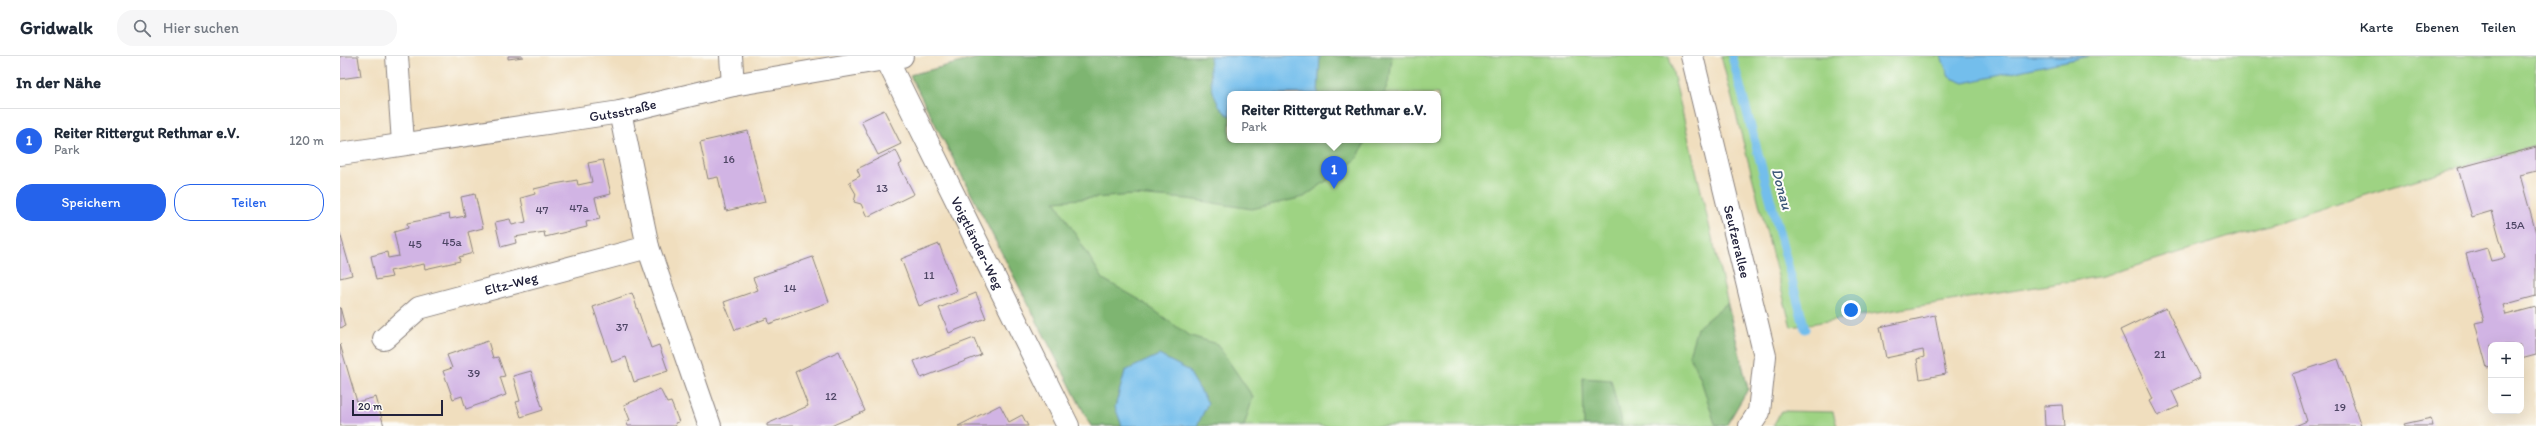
<!DOCTYPE html>
<html lang="de">
<head>
<meta charset="utf-8">
<style>
  body { margin:0; font-family:Itim,sans-serif; background:#f6f6f7; color:#1f2937 }
  .controls { position:absolute; right:12px; bottom:12px; display:grid; overflow:hidden; border-radius:8px; box-shadow:0 4px 16px #0002 }
  .controls button { width:36px; height:36px; display:grid; place-items:center; padding:0; border:0; border-bottom:1px solid #e0e1e3; background:#fff; color:#1f2937; font:20px sans-serif }
  .scale { position:absolute; left:12px; bottom:10px; width:91px; box-sizing:border-box; padding-left:4px; border:2px solid #22223b; border-top:0; font-size:11px; line-height:14px; white-space:nowrap; color:#22223b; -webkit-text-stroke:3px #fdfcf7; paint-order:stroke }
  .you { position:absolute; left:1511px; top:254px; width:14px; height:14px; margin:-10px; border:3px solid #fff; border-radius:50%; background:#1a73e8; box-shadow:0 0 0 6px #1a73e833 }
  .badge { display:grid; place-items:center; width:26px; height:26px; border-radius:50%; background:#2563eb; color:#fff; font-size:13px; font-weight:700 }
  .pin { position:absolute; translate:-50% -33px; filter:drop-shadow(0 1px 2px #0008) }
  .pin::after { content:''; position:absolute; top:21px; width:14px; height:12px; background:inherit; clip-path:polygon(0 0,100% 0,50% 100%) }
  .popup { position:absolute; left:887px; top:35px; width:214px; height:52px; box-sizing:border-box; display:grid; place-content:center; border-radius:8px; background:#fff; filter:drop-shadow(0 1px 3px #0005); font-size:13px; white-space:nowrap; color:#747a83 }
  .popup b { font-size:15px; color:#1f2937 }
  .popup::after { content:''; position:absolute; left:50%; top:100%; margin-left:-8px; border:8px solid transparent; border-top-color:#fff }
  .list { margin:0; padding:0; list-style:none }
  h2 { display:flex; justify-content:space-between; align-items:center; height:52px; margin:0; padding:0 16px; font-size:17px }
  h2 small { font-size:13px; font-weight:400; color:#747a83 }
  .list li { display:grid; grid-template-columns:26px 1fr auto; gap:12px; align-items:center; box-sizing:border-box; height:64px; padding:0 16px; border-top:1px solid #e0e1e3 }
  .list b { display:block; font-size:15px; white-space:nowrap }
  .list p { margin:0; font-size:13px; white-space:nowrap; color:#747a83 }
  .list em { font-size:13px; font-style:normal; color:#747a83 }
  .actions { display:flex; gap:8px; padding:12px 16px }
  .actions a { flex:1; padding:9px 0; border:1px solid #2563eb; border-radius:16px; text-align:center; font-size:14px; color:#2563eb }
  .actions .main { background:#2563eb; color:#fff }
  .icon { flex:none; width:22px; height:22px; fill:none; stroke:currentColor; stroke-width:2; stroke-linecap:round; stroke-linejoin:round }
  .map { position:relative; flex:none; width:2196px; height:370px; overflow:hidden }
  header { display:flex; align-items:center; gap:24px; box-sizing:border-box; height:56px; padding:0 20px; background:#fff; border-bottom:1px solid #e0e1e3 }
  header strong { font-size:19px }
  nav { display:flex; gap:22px; margin-inline-start:auto; font-size:14px }
  .search { width:280px; height:36px; background:#f6f6f7; display:flex; align-items:center; gap:10px; box-sizing:border-box; padding:0 14px; border-radius:16px; color:#747a83; font-size:15px }
  main { display:flex }
  aside { flex:1; background:#fff }
  .map>svg:first-child { display:block }
</style>
</head>
<body>
<header>
<strong>Gridwalk</strong>
<div class="search"><svg class="icon" aria-label="search" viewBox="0 0 24 24"><circle cx="10" cy="10" r="6"/><path d="M15 15l6 6"/></svg>Hier suchen</div>
<nav><a>Karte</a><a>Ebenen</a><a>Teilen</a></nav>
</header>
<main>
<aside>
<h2>In der Nähe<small></small></h2>
<ul class="list">
<li><span class="badge">1</span><div><b>Reiter Rittergut Rethmar e.V.</b><p>Park</p></div><em>120 m</em></li>
</ul>
<div class="actions"><a class="main">Speichern</a><a>Teilen</a></div>
</aside>
<div class="map">
<svg width="2196" height="370" viewBox="0 0 2196 370">
  <rect width="100%" height="100%" fill="#fdfcf7"/>
  <filter id="ink" filterUnits="userSpaceOnUse"><feTurbulence type="fractalNoise" baseFrequency=".025" numOctaves="2"/><feDisplacementMap in="SourceGraphic" scale="8" xChannelSelector="R" yChannelSelector="G"/><feConvolveMatrix kernelMatrix="1 2 1 2 8 2 1 2 1" color-interpolation-filters="sRGB"/></filter>
  <filter id="wash" filterUnits="userSpaceOnUse"><feTurbulence type="fractalNoise" baseFrequency=".012" numOctaves="4" result="noise"/><feDisplacementMap in="SourceGraphic" scale="16" xChannelSelector="R" yChannelSelector="G"/><feGaussianBlur stdDeviation="0.9" result="paint"/><feColorMatrix in="noise" values="0 0 0 0 0 0 0 0 0 0 0 0 0 0 0 0 0 1.4 0 .05"/><feComposite in="paint" operator="in"/></filter>
  <g filter="url(#wash)">
    <rect width="100%" height="100%" fill="#f0debe"/>
    <!-- green -->
    <path fill="#9ed383" stroke="#607a5f" fill-rule="evenodd" d="M646,0H1329L1408,333L1386,370H751L570,19ZM890,38H1098V84H890Z
      M1381,0H2196V90L2104,115L1763,220L1451,271Z
      M1441,355L1493,356L1497,370H1433Z"/>
    <!-- forest -->
    <path fill="#7eb571" stroke="#506c56" d="M646,0H1052L1050,21L1044,38H890V84H1026L1017,103L964,141L912,153L848,143L793,139L715,145L763,223L800,244L848,279L877,288L913,341L904,370H751L570,19Z
      M1387,247L1408,333L1386,370L1375,368L1360,321L1349,299L1357,272Z
      M1243,322L1271,324L1282,370H1244Z"/>
    <!-- water -->
    <path fill="#73beec" stroke="#4a7094" d="M870,0H980L978,38H890V60C871,49 869,19 870,0Z
      M1601,0H1749L1624,27L1609,21Z
      M819,299L848,314L868,347L857,370H782L775,351L785,315Z"/>
    <g fill="none" stroke-linecap="round" stroke-linejoin="round">
      <!-- stream -->
      <path stroke="#73beec" stroke-width="9" d="M1392,0L1465,273"/>
    </g>
    <g id="blocks">
      <!-- building -->
      <path fill="#d1b4e4" d="M0,0H18L21,20L0,23Z
        M168,0H183V1L168,3Z
        M544,54L561,88L538,99L521,65Z
        M408,75L425,146L386,155L378,121L368,123L360,86Z
        M2196,91V115L2180,119L2196,177V240L2163,249L2166,259L2196,251V299L2181,303V289H2151V311L2147,312L2135,267L2144,265L2126,198L2147,192L2151,205L2165,202L2152,155L2132,161L2118,112Z
        M556,94L562,107L559,109L574,138L527,161L521,148L514,146L516,138L509,126L520,120L517,113Z
        M263,104L271,138L255,142L260,163L246,166L247,171L205,181L204,176L175,181L176,187L161,191L155,166L170,163L172,169L186,166L181,142L195,138L194,133L215,128L237,124L238,129L252,126L248,107Z
        M135,138L143,172L128,176L133,197L119,201L120,205L85,213L84,208L50,215L52,221L36,224L31,200L47,196L48,202L59,200L54,176L68,172L67,167L88,163L109,158L110,163L125,160L121,141Z
        M0,177L12,219L0,222Z
        M599,188L617,235L579,250L561,203Z
        M473,201L489,246L429,268L428,262L395,274L384,246L418,234L413,222Z
        M292,237L311,292L319,289L328,315L294,326L286,301L272,306L253,251Z
        M636,237L646,262L609,277L599,252Z
        M0,251L5,270L0,272Z
        M1826,252L1860,322L1832,335L1839,350L1818,360L1810,345L1813,343L1780,274Z
        M1595,259L1606,318L1580,323L1577,303L1584,301L1583,294L1546,302L1540,271Z
        M634,282L641,299L581,322L574,305Z
        M148,285L153,302L158,301L165,320L160,321L166,339L126,353L122,340L113,343L103,315L112,312L107,299Z
        M0,288L17,346L36,341L44,370H0Z
        M499,295L525,355L491,370H427V368L468,350L455,316Z
        M1998,303L2021,370H1955L1967,365L1952,318Z
        M191,315L203,354L181,361L176,346L180,345L173,320Z
        M320,333L327,347L331,346L339,366L335,367L336,370H288L286,365L290,364L284,349Z
        M660,349L669,366L682,359L688,370H618Z
        M1722,349L1724,370H1705L1704,350Z
        M2091,362L2093,370H2065L2064,368Z"/>
    </g>
  </g>
  <g filter="url(#ink)">
    <use href="#blocks" fill-opacity="0" stroke="#89807c" stroke-width="1"/>
    <g fill="none" stroke-linecap="round" stroke-linejoin="round">
      <!-- minor casing -->
      <g stroke="#89807c" stroke-width="24">
        <g id="minor">
          <path d="M57,0L63,87"/>
          <path d="M391,0L393,29"/>
          <path id="s1" d="M1352,0L1425,300L1419,356L1410,370"/>
          <path id="s2" d="M547,4L728,370"/>
          <path d="M280,56L308,191L370,370"/>
          <path id="s3" d="M0,98L280,56L393,29L562,0"/>
          <path id="s4" d="M44,283L79,252L308,191"/>
        </g>
      </g>
      <!-- minor -->
      <use href="#minor" stroke="#fff" stroke-width="22"/>
    </g>
  </g>
  <g text-anchor="middle" dominant-baseline="central" stroke-width="4" stroke-linejoin="round" paint-order="stroke">
    <!-- number labels -->
    <g font-size="12" fill="#4e4665">
      <text x="389" y="103">16</text>
      <text x="542" y="132">13</text>
      <text x="239" y="152">47a</text>
      <text x="202" y="154">47</text>
      <text x="2175" y="169">15A</text>
      <text x="112" y="186">45a</text>
      <text x="75" y="188">45</text>
      <text x="589" y="219">11</text>
      <text x="450" y="232">14</text>
      <text x="282" y="271">37</text>
      <text x="1820" y="298">21</text>
      <text x="134" y="317">39</text>
      <text x="491" y="340">12</text>
      <text x="2000" y="351">19</text>
    </g>
    <!-- street labels -->
    <g font-size="14" fill="#22223b" stroke="#fdfcf7">
      <text stroke="none"><textPath href="#s3" startOffset="286">Gutsstraße</textPath></text>
      <text stroke="none"><textPath href="#s1" startOffset="191">Seufzerallee</textPath></text>
      <text stroke="none"><textPath href="#s2" startOffset="204">Voigtländer-Weg</textPath></text>
      <text stroke="none"><textPath href="#s4" startOffset="142">Eltz-Weg</textPath></text>
    </g>
    <!-- water labels -->
    <g font-size="15" font-style="italic" fill="#3e5979" stroke="#fdfcf7">
      <text transform="translate(1442 133) rotate(75)">Donau</text>
    </g>
  </g>
</svg>
<div class="controls">
<button>+</button>
<button>−</button>
</div>
<div class="scale">20 m</div>
<div class="you"></div>
<div class="pin badge" style="left:994px;top:133px">1</div>
<div class="popup"><b>Reiter Rittergut Rethmar e.V.</b>Park</div>
</div>
</main>
</body>
</html>
